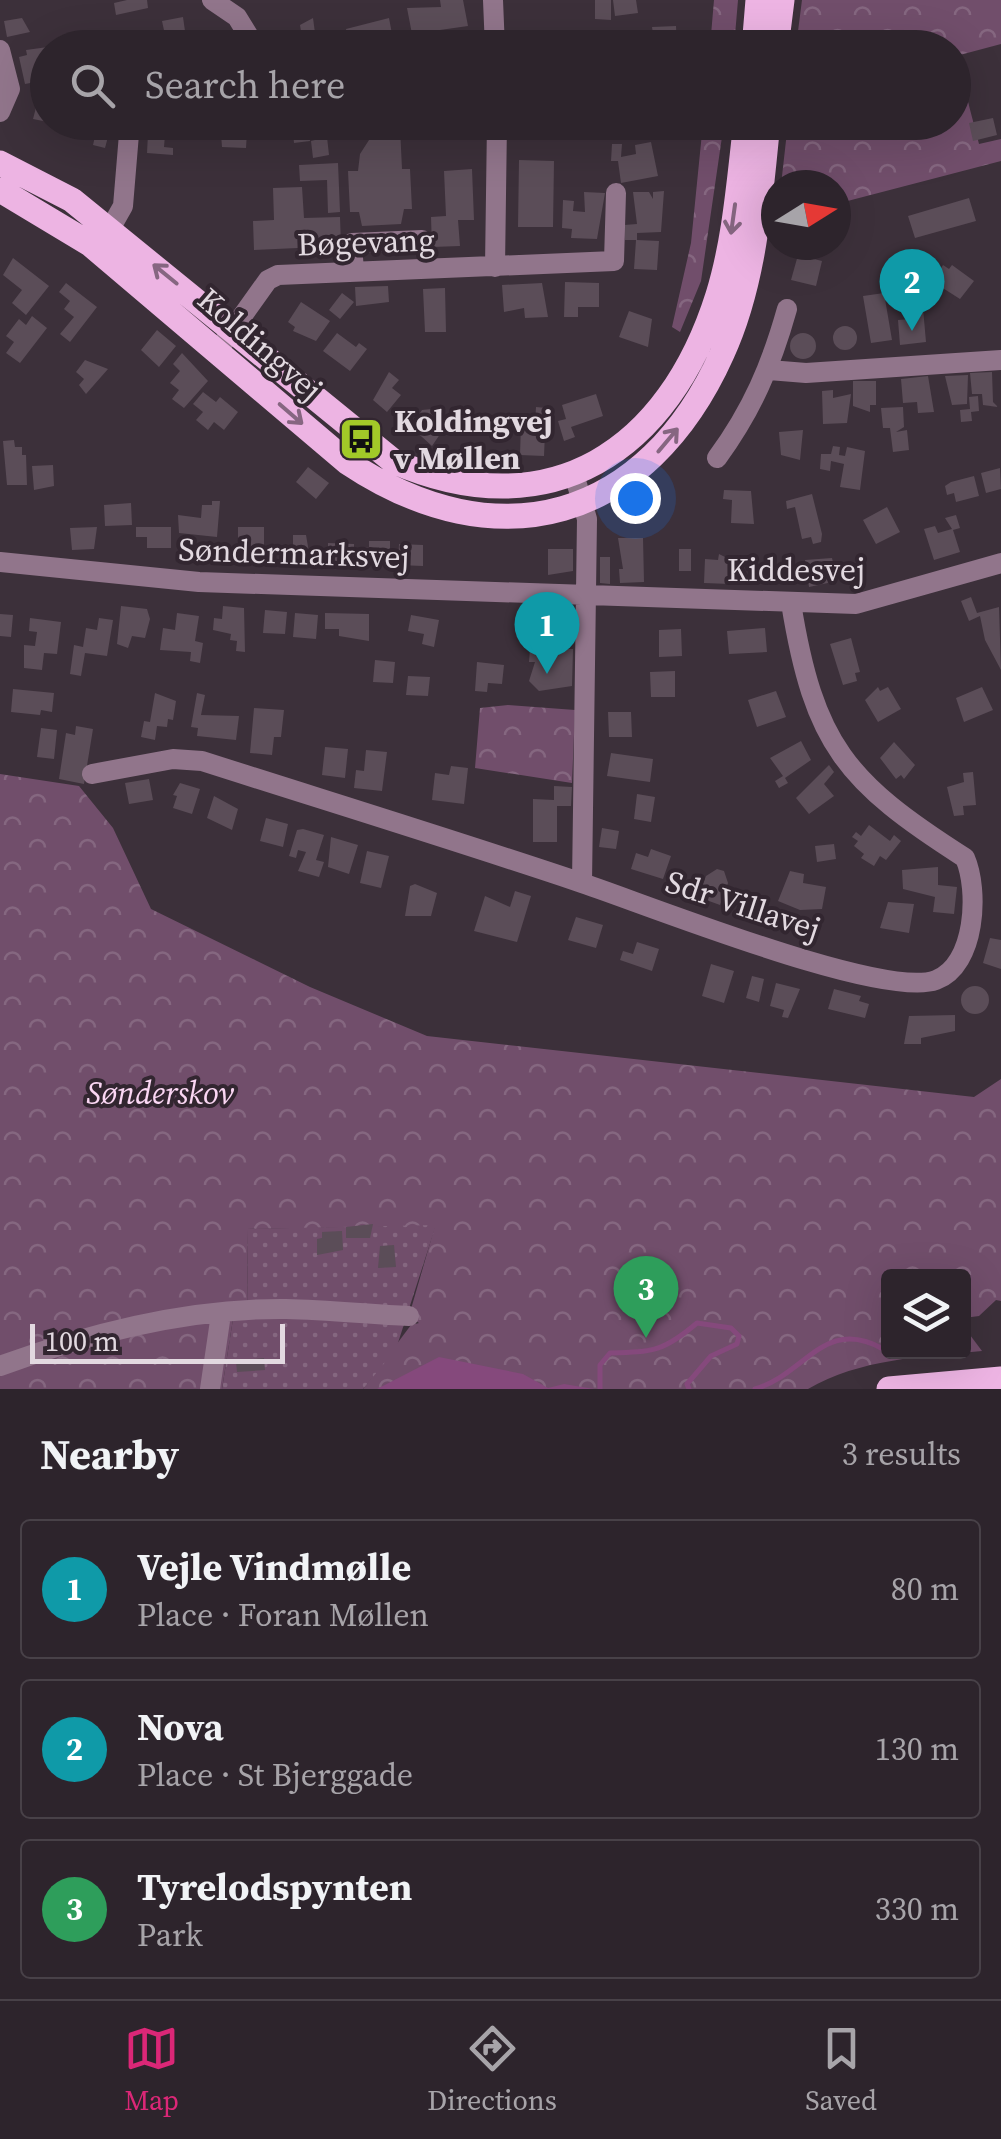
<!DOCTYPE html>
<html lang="en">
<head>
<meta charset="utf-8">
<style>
  body { margin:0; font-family:"Source Serif 4",serif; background:#352c34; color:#f1f3f6 }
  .controls { position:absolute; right:30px; bottom:30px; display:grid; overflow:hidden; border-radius:10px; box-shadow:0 10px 40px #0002 }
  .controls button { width:90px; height:90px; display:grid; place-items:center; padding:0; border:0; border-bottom:2px solid #484148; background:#2d242c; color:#f1f3f6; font:50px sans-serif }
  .compass { position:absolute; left:761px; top:170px; width:90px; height:90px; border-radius:50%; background:#2d242c; box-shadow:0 10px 40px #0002; rotate:79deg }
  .scale { position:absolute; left:30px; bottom:25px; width:255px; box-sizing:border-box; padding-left:10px; border:5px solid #e2d9e0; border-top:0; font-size:28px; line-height:35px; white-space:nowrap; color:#e2d9e0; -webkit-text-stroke:8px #322630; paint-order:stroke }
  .you { position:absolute; left:635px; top:498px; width:35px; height:35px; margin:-25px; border:8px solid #fff; border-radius:50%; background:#1a73e8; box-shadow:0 0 0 15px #1a73e833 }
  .badge { display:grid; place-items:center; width:65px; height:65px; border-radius:50%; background:#db2777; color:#fff; font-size:32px; font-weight:700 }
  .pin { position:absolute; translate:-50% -82px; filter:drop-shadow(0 2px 5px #0008) }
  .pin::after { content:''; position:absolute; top:52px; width:35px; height:30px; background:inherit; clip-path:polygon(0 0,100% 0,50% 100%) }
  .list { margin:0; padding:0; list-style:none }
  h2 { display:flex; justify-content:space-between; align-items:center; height:130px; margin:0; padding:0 40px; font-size:42px }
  h2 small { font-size:32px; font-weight:400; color:#a7a4a9 }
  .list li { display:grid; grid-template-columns:65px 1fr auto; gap:30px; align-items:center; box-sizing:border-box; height:140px; margin:0 20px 20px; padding:0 20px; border:2px solid #484148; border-radius:10px }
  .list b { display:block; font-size:38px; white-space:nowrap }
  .list p { margin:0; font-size:32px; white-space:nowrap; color:#a7a4a9 }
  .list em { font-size:32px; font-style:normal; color:#a7a4a9 }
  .icon { flex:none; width:55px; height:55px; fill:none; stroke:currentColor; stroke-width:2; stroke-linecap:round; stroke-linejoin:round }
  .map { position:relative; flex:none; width:1001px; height:1389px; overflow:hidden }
  .search { position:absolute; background:#2d242c; box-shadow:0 10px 40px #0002; left:30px; right:30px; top:30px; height:110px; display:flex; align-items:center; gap:25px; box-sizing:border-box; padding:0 35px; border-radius:55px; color:#a7a4a9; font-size:38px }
  .sheet { height:610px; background:#2d242c }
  nav { display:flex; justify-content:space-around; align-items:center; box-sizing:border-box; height:140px; border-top:2px solid #484148; background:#2d242c; font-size:28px; color:#a7a4a9 }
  nav a { display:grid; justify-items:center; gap:5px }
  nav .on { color:#db2777 }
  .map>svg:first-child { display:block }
</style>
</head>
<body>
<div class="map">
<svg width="1001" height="1389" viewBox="0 0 1001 1389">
  <defs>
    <pattern id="forest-crowns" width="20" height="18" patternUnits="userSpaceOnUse" patternTransform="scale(2.5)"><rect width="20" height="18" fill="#714e6b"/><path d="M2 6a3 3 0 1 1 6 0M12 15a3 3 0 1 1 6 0" fill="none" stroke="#856780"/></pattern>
    <pattern id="garden-dots" width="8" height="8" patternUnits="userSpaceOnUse" patternTransform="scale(2.5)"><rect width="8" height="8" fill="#714e6b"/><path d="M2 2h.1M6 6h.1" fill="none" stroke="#856780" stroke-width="1.8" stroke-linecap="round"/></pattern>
  </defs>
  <rect width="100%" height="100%" fill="#3c303a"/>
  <!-- forest -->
  <path fill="url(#forest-crowns)" d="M714,0H738L734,47H710Z
    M802,0H1001V44L956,56L979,144L1001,139V161L836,204V185H781L788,123L954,122V48L796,47Z
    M703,123H724L701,281L680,332L672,327L691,243Z
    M508,705L575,710L572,783L475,768L480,708Z
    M0,774L79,786L113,828L151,909L310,987L427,1036L974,1097L1001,1079V1301L996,1300L979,1316L964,1318V1276H888V1352H964V1327L982,1351C925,1356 859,1359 808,1389H363L411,1325L419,1323L409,1316L435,1226L247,1229L248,1317L233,1319L222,1389H0Z"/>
  <!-- garden -->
  <path fill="url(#garden-dots)" d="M436,1225L396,1349L363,1389H222L233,1319L248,1317L247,1229Z"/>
  <!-- water -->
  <path fill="#85497c" d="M439,1357L523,1374L548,1388L564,1384L594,1389H377Z"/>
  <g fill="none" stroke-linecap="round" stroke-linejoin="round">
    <!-- stream -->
    <path stroke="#85497c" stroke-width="5" d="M600,1389V1365L610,1353C654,1352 664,1351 697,1323L731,1328L739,1336L737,1344L711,1356L687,1384L689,1389
      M755,1389C806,1374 824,1316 883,1349"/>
  </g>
  <!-- building -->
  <path fill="#5b4d58" d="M127,0H147L148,8L116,15L114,3Z
    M440,0H463L468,26L412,34L407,8L441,7Z
    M595,0H611V20L595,19Z
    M613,0H636L638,13L615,16Z
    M183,17L185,31L165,35L162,21Z
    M22,18L30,32L7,37L4,21Z
    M313,18L317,48H285L284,39L302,37L300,25Z
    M389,18L392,34L401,32L403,48H350L346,29Z
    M676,26L677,48H639V35L653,34L652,27Z
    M573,33V39L590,38V48H559L558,34Z
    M48,47V71L39,72L41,81L25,84L19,57L27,55L26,50Z
    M39,96L48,98V122L33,119Z
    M993,118L997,135L973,141L969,123Z
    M67,122H112L105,148L93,145L96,132L52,124Z
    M220,122H235L236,133L247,132L246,148L222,147Z
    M292,122H318L319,132L309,133L310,141L294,143Z
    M437,122H470L471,133L438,134Z
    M515,122H557V129H515Z
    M640,122H688V127L642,133Z
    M400,127L402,169H410L412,209H404L401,224L362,226L359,212H350L348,171H358L360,154L369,140L383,130Z
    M148,134L165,135L164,147L173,148V155L147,153Z
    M327,137L329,155L313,158L311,141Z
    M651,142L658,176L621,183L618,161H611L612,144H622L621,157L636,154L635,145Z
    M519,160L554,161L553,227H518Z
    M338,163L340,212L328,213L327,180L300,181L299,165Z
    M472,169L474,220H458L460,246L432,247L431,217L446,216L444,171Z
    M302,187L304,218L340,217L341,246L254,250L253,221L274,220L273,188Z
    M664,191L661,232L637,233V240L659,241L657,270L634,269L636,240H625L624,225L637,224L633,192H649L653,199V192Z
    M584,192L605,193L597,239L571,238L572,229L562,228L563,200L574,201L573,211L585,212Z
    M969,198L976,221L915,238L908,216Z
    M798,255L822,261L816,286L791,280Z
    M13,258L49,286L26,315L12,303L22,290L3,275Z
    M943,265L949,269L952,265L974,281L960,299L938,285L943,278L937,274Z
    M565,282L599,283V307H578V317H564Z
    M66,283L97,307L70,342L60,334L74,317L64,309L70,301L59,292Z
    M542,283L548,317L525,318L524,308L504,312L502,285Z
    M388,286L389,302L356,306L355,287Z
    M445,288L446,332H425L423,289Z
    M342,293L354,302L340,319L329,310Z
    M884,293L892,340L871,343L863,296Z
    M301,302L330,321L316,341L293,331L295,327L288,322Z
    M923,308L926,342L900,345L898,320L911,319L910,309Z
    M629,311L652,319L648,347L619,337Z
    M32,316L47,328L20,363L6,353L14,342L6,336L19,319L26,325Z
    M833 338a12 12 0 1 1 24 0a12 12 0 1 1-24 0Z
    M157,330L176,346L159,367L141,350Z
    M337,333L356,347L359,343L367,349L350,371L323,351Z
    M790 346a13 13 0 1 1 26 0a13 13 0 1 1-26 0Z
    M182,353L208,381L184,408L172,399L179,390L170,383L180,371L173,364Z
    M85,360L108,369L86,394L79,385L84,379L76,372Z
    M389,372L399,380L392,388L401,395L387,412L373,400Z
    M992,372L993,402L998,407L983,405L982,394H972L970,373Z
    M968,375L967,404L952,405L945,376Z
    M928,376L934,412L918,413L917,402L903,403L901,379Z
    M853,381H876V405H870V412L853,406Z
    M833,390V398L851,394L847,423L823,424L822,391Z
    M203,392L216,402L220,397L238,412L224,430L214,422L208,430L196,420L203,412L193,404Z
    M596,394L603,416L571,427L575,437L564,441L558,421L566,419L562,405Z
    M978,396L979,411L971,412L972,421L961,422L960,410L970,409L969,397Z
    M536,407L546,408L544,456L520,455L521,423L535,424Z
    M903,407L904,427L896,432L907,430L909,450L893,452L890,428H883L881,408Z
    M432,409L449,421L432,446L411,427L422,410Z
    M803,430L800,460L781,455L779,432Z
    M14,440L15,447H22V455H26L27,485H7L3,441Z
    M833,446L840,447L839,455L845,456L847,447L865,451L860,490L840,487L844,464L831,461L830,471L820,469L821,454H831Z
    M53,465L54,486L34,490L32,466Z
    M308,467L329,483L316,499L296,482Z
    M1000,468L1001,489L986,493L981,473Z
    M974,476L979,496L956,502L954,493L947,495L945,486L951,482Z
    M724,490L751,491L754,524L731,523L732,500L723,499Z
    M812,494L822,534L821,542L813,544L811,537L802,539L795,507L787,509L786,501Z
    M212,501H220L217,537L179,533L178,515L201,518L202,505H212Z
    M131,503L132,525L105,526L104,505Z
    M887,507L900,532L876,544L863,520Z
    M956,515L960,528L953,530L960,552L934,560L924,529L935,526L938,533L952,529L945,518Z
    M97,527L94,549L72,550L70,528Z
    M136,527H171V548H147V537H136Z
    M238,527H264V557H238Z
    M293,535H306L311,564H283V546H293Z
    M618,538H643L644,582L620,583L619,569H623Z
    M369,541H390V565L361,561V547H369Z
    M328,543L354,544V565H328Z
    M399,544L423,545V566L398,565Z
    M548,549H573V571L548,575Z
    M679,549H691V571H679Z
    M719,554L731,560L730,584L704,583L705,559L718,560Z
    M600,557H610V584L600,583Z
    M832,558L837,581L809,587L805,560Z
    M971,597L977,613L999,607L1001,670L985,640L980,616L969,621L961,601Z
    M121,606L147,609L150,619L145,638L132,636L128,648L117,644Z
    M223,606L244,608L245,652L236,651L237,641L230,640L231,634L213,630L214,618L222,619Z
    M265,610L287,612L285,634L263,633Z
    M177,613L199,616L195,641L203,643L200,663L190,661L191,652L160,650L163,628L175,630Z
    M295,613L318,615L316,639L293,637Z
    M325,613L369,614V641L339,636V629H325Z
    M0,614L13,615L11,637L0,636Z
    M411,615L439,620L434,647L422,644L424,634L408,631Z
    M30,618L61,622L57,654L44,653L42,670L24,668V645L35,646L37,632L29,631Z
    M99,618L113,620L107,656L85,653L81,676L70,674L74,645L83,647L86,628L97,630Z
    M765,628L767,652L729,654L727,631Z
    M681,629L682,656L659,657V630Z
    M851,638L860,672L855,673L857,681L843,685L830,644Z
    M530,648L573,649L572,686L539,691L529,681L535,662H529Z
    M375,660L395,662L393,683L373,682Z
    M477,662L504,665L502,684L488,683L487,692L475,691Z
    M675,671V697H651L650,672Z
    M408,676L430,677L428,696L406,695Z
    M878,687L880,691L888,687L901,709L878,722L865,700Z
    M982,687L993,710L964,722L956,698Z
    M13,689L54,693L52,712L41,710L40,715L11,712Z
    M776,691L786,717L757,727L748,700Z
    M155,693L176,701L173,720L168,719L167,727L157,726L155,740L141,737L144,721L150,722Z
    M197,693L205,695L201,715L239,716L236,740L197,736L198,728L191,727Z
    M254,708L284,710L281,737H274L272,755L250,753Z
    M608,712H631L632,737H609Z
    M76,726L93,729L84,784L59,779L66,733L75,735Z
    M41,728L57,730L54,759L37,757Z
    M801,741L811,760L785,778L788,783L779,788L775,781L783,776L770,758Z
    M894,742L915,765L904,779L901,775L896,779L880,758Z
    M325,747L348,749L345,778L322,775Z
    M366,750L387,752L382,791L354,788L356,770L364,771Z
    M611,753L653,759L650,782L607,776Z
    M829,765L834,772L824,784L834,796L809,814L796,798Z
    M451,766L468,768L464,804L432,800L435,773L449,775Z
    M973,772L976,805L963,806L964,815L954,816L947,787L964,782L963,773Z
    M149,779L153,800L129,804L125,783Z
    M180,783L200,789L192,814L173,808L177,796L173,795Z
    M554,786L572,787L571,806H557V842H533V799L554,800Z
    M637,794L655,797L651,822L634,819Z
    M214,796L238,809L232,830L207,818Z
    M266,818L288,824L283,847L260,841Z
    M869,825L890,841L894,835L901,841L886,860L880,856L874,866L861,858L864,854L854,846L858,841L852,837L856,832L861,836Z
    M602,828L619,831L616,849L599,847Z
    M303,829L324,835L316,860L324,862L319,877L298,871L306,852L298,850L296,858L289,856L297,830Z
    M331,837L358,845L349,874L328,867Z
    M834,844L836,859L817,862L815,846Z
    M651,849L671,856L663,879L631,869L636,853L648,857Z
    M367,851L389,856L381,888L360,883Z
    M938,867V885L957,887L954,914L933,912L935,897L903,889L902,870Z
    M717,869L724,871L728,883L720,905L698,897L706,876Z
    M790,871L804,874L803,883L826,887L822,909L800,910L778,901Z
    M415,884L437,893L431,916H405L410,886Z
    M515,891L531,896L517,942L474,931L485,896L510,907Z
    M888,902L914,904L909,933L880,928Z
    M576,917L603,925L596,948L568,940Z
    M990,938L1001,940V969L983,963Z
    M637,942L659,949L652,971L620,960L623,951L633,954Z
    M711,964L734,971L724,1003L702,996Z
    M752,976L764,979L759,1002L746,998Z
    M776,983L800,989L788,1018L782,1017L784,1010L770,1006Z
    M961 1000a14 14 0 1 1 28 0a14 14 0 1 1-28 0Z
    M834,989L861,996L859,1001L869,1004L865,1018L828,1009Z
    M955,1015V1031L921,1038V1044H904L909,1016Z
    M373,1224L370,1238H346V1227Z
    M342,1231L343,1250L317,1255V1239L322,1238V1232Z
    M394,1245L396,1267L378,1268L380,1246Z
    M264,1358L265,1370L237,1372L236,1361Z"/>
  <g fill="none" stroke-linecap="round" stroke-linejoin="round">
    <!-- minor -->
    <path stroke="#91758b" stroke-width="20" d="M212,0L237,17L256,48
      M493,0L495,48
      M0,50L10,89L0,112
      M110,229L123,206L130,122
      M495,267L497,122
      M354,272L352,243L422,240
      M223,343L268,280L278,275L614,261L616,193
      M769,370L806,373L1001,360
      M717,458C752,410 771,366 787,309
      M574,474L587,519L582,883
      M0,562L199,582L856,604L1001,563
      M92,774L173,759L202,761C327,801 454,840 579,882C643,903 883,1000 936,980C976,965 979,890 965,858C846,782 814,745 791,603
      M0,1366C90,1333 190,1308 286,1309C327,1310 368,1314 409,1316
      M210,1389L221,1314"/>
    <!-- major -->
    <path stroke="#edb4e3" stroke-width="25" d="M754,48L758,0
      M776,48L782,0
      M0,163L72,200L393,461C550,530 669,451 718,295C735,240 739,180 746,122
      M0,190L90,244L347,462C498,563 647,521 722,354C755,282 760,200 768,122
      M889,1389L1001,1379"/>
  </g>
  <!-- one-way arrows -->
  <defs><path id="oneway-shaft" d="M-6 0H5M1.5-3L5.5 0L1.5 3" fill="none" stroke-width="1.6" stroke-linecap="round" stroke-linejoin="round" transform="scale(2.5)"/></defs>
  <g stroke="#866681">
    <use href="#oneway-shaft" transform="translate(733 219) rotate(98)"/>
    <use href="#oneway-shaft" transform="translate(165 274) rotate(-141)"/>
    <use href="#oneway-shaft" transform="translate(291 414) rotate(41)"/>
    <use href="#oneway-shaft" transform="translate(668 440) rotate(-50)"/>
  </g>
  <!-- icons -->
  <defs>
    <g id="bus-square" transform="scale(2.25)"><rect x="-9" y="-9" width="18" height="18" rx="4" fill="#a2c928" stroke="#322630"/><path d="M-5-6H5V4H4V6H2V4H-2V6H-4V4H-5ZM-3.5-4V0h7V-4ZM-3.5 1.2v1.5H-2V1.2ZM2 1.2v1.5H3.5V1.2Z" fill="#111"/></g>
  </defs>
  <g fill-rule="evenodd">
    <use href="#bus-square" x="361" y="439"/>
  </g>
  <g text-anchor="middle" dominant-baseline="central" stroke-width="8" stroke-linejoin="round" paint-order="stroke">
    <!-- street labels -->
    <g font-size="32" fill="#e2d9e0" stroke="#322630">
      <text transform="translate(366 242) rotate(-2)">Bøgevang</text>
      <text transform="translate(260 344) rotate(41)">Koldingvej</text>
      <text transform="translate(294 553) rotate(2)">Søndermarksvej</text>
      <text x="796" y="570">Kiddesvej</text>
      <text transform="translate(743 905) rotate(18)">Sdr Villavej</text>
    </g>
    <!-- poi labels -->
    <g font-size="32" font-weight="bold" fill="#e2d9e0" stroke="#322630" text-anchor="start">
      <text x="394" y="421">Koldingvej<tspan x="394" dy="37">v Møllen</tspan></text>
    </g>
    <!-- park labels -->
    <g font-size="32" font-style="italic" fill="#fbd7f4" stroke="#322630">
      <text x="160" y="1093">Sønderskov</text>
    </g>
  </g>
</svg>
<div class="controls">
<button><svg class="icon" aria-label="layers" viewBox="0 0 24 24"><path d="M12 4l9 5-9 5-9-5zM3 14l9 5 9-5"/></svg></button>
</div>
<svg class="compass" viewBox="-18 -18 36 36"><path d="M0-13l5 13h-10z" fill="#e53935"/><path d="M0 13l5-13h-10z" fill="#a7a4a9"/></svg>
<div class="scale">100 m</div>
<div class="you"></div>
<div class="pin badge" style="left:547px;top:674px;background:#0f9aa8">1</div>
<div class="pin badge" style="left:912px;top:331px;background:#0f9aa8">2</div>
<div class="pin badge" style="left:646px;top:1338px;background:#2e9e5b">3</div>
<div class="search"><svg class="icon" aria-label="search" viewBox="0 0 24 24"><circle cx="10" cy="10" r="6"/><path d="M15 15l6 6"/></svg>Search here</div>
</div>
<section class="sheet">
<h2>Nearby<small>3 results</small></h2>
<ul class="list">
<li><span class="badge" style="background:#0f9aa8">1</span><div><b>Vejle Vindmølle</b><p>Place · Foran Møllen</p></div><em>80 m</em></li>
<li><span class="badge" style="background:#0f9aa8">2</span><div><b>Nova</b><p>Place · St Bjerggade</p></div><em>130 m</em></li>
<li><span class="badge" style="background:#2e9e5b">3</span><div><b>Tyrelodspynten</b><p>Park</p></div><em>330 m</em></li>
</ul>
</section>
<nav>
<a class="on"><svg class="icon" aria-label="map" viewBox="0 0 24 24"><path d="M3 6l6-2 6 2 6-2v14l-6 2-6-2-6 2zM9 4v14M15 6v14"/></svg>Map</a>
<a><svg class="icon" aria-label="directions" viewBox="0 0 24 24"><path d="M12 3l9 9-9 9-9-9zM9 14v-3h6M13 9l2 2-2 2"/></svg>Directions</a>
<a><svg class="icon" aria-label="saved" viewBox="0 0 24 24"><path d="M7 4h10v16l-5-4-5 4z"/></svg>Saved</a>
</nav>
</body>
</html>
